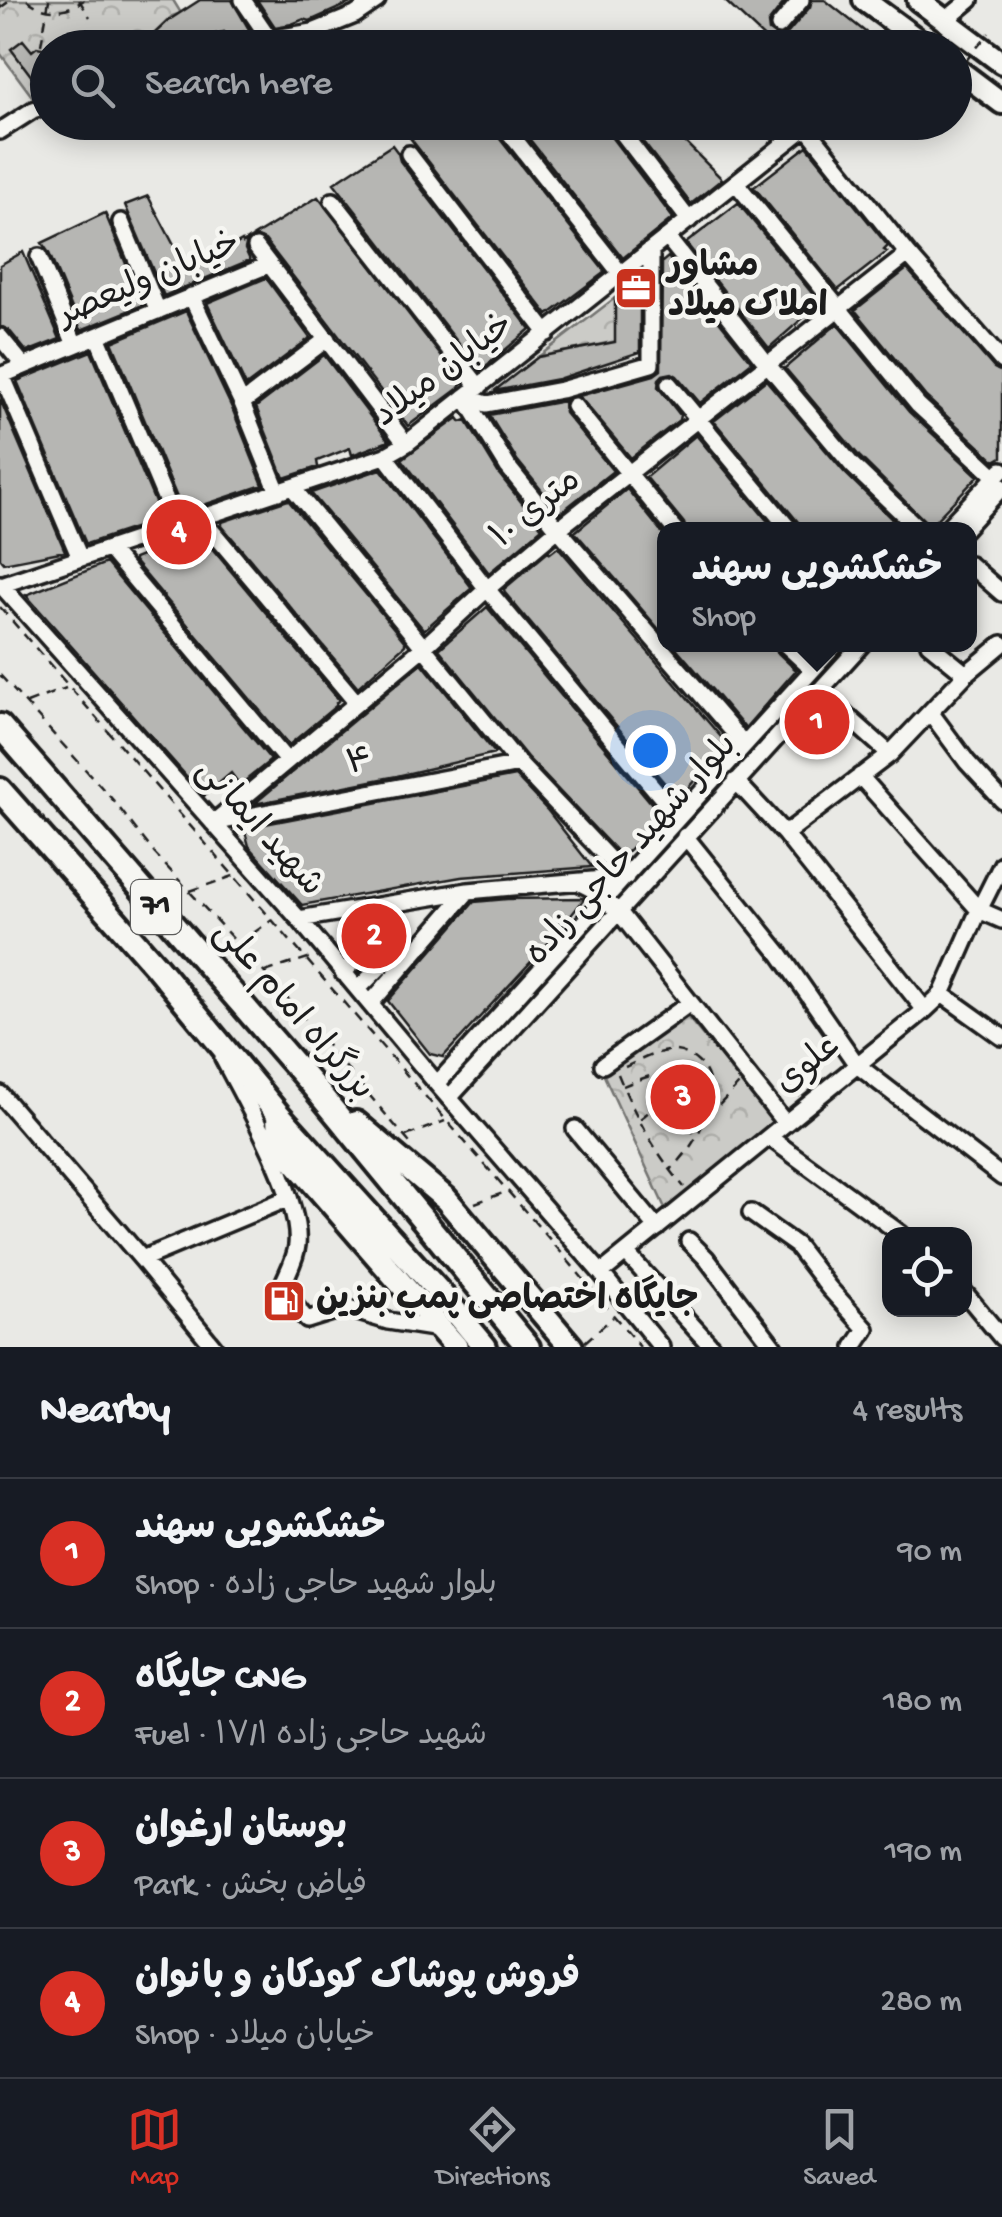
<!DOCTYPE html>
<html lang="en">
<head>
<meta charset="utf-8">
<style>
  body { margin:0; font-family:"Gochi Hand","Playpen Sans Arabic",sans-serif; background:#20242c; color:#f1f3f6 }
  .controls { position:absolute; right:30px; bottom:30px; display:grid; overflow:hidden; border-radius:20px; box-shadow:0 5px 25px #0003 }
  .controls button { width:90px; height:90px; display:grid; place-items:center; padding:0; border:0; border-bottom:2px solid #363941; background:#171b24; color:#f1f3f6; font:50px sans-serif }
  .you { position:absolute; left:650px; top:750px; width:35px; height:35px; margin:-25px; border:8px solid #fff; border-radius:50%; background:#1a73e8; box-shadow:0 0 0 15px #1a73e833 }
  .badge { display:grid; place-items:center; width:65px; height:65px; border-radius:50%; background:#d93025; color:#fff; font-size:32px; font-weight:700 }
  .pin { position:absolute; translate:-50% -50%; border:5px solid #fff; box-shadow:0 2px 10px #0006 }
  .popup { position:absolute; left:657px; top:522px; width:320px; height:130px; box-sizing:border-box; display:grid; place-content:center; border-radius:20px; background:#171b24; filter:drop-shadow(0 2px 8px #0005); font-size:32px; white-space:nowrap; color:#9ea1a6 }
  .popup b { font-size:38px; color:#f1f3f6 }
  .popup::after { content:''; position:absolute; left:50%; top:100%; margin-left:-20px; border:20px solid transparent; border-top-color:#171b24 }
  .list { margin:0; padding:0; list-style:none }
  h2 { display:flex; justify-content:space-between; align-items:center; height:130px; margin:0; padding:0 40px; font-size:42px }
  h2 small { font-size:32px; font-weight:400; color:#9ea1a6 }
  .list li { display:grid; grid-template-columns:65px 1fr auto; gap:30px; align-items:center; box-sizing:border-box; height:150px; padding:0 40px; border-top:2px solid #363941 }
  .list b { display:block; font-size:38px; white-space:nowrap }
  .list p { margin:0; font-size:32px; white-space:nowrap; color:#9ea1a6 }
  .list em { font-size:32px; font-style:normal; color:#9ea1a6 }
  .icon { flex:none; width:55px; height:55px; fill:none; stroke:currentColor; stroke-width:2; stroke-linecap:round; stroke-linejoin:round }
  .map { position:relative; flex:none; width:1002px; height:1347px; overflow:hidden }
  .search { position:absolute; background:#171b24; box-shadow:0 5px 25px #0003; left:30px; right:30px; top:30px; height:110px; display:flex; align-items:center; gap:25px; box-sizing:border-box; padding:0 35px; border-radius:55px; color:#9ea1a6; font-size:38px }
  .sheet { height:730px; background:#171b24 }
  nav { display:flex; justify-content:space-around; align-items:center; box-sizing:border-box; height:140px; border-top:2px solid #363941; background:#171b24; font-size:28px; color:#9ea1a6 }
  nav a { display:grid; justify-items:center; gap:5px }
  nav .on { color:#d93025 }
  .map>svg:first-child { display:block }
</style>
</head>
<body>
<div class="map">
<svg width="1002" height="1347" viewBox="0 0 1002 1347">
  <defs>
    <pattern id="forest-crowns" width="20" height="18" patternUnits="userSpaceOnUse" patternTransform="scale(2.5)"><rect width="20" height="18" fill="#cbcbc7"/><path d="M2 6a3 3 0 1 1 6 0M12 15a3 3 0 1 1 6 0" fill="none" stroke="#aeaeaa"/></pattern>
  </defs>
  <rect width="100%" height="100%" fill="#e9e9e5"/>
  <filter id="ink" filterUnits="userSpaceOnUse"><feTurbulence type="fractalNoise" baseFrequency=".01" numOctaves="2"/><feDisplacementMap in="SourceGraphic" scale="20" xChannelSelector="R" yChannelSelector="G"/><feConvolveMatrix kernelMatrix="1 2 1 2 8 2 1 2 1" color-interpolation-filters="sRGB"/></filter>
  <g filter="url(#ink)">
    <!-- forest -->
    <path fill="url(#forest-crowns)" stroke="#747472" stroke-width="2.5" d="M0,0H173L181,13L172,16L153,35L128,47L48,48L47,97L37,103L0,53Z
      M615,298L617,341L538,357Z
      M676,1003L777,1125L665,1208L601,1069Z"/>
    <!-- building -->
    <path fill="#b6b6b3" stroke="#1c1c1c" stroke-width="2.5" d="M200,0H232L250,31L226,34L224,32L158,48H127L153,35L169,20Z
      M257,0H357L310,21L304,19L292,24L275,27Z
      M724,0H786L768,23L769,31L778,37L788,33L810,7L812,0H825L873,38L877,48H775Z
      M23,40L32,51L37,47L48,49V78L41,83L35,81L11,49Z
      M422,122H490L492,129L605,272L548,315L407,134Z
      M516,122H603L605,129L673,218L623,258Z
      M641,122H665L722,179L691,204L633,129Z
      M392,145L398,153L400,161L530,329L480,371L334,183Z
      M807,146L888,246L884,250L887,252L838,290L754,187Z
      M148,196L188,272L242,241L243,243L247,240L245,249L250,260L164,296L125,205Z
      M318,197L462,383L459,388L408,426L265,240L254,236Z
      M738,203L820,303L769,348L686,243Z
      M105,213L143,305L81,330L49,253L42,243Z
      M23,252L60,339L27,352L9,330L0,326V265Z
      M668,257L752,362L700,403L677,376L672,373L663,375L659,379L658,387L680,415L679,420L631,458L579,396L654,375L661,370L662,262Z
      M907,269L994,368L1002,372V457L995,461L926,397L855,310Z
      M266,278L310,338L246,386L207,303Z
      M640,279V352L558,379L494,391L538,357L615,342V298Z
      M186,311L232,408L263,485L183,512L112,342Z
      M837,324L909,412L978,476L930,526L860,457L785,368Z
      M91,351L162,519L86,544L17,381Z
      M324,355L389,441L352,455L350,448L317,461L318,467L284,478L256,407Z
      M766,380L844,472L903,530H801L799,523L714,421Z
      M0,399L65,551L4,563L0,558Z
      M564,401L565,413L613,471L560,513L517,460L489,415Z
      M458,418L461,422L466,420L499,474L542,528L489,573L402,459Z
      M696,435L775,530H686L684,523L646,477Z
      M381,469L472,588L424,630L311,493Z
      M627,489L664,535V635L575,532Z
      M288,500L405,642V645L358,687L222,526V522Z
      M199,533L339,700L336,703L337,705L289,745L134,561V559Z
      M558,547L727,744L678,799L505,593L504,589L549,551L550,553Z
      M106,563L271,760L240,785L231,773L204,796L26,595Z
      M487,607L662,816L622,857L527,757L439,649Z
      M673,644H774L777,652L796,670L745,728Z
      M422,663L495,753L397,776L254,804Z
      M515,776L548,811L592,867L461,877L302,905L249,846L244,828Z
      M585,898L552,939L443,1057L430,1054L388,1001L474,902L507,899Z"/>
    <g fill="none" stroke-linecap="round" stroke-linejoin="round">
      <!-- minor casing -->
      <g stroke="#1c1c1c" stroke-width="22">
        <path id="minor" d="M243,0L269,38
          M946,20L970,0
          M779,26L801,0
          M212,48L313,32L355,15L377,0
          M501,122L621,274
          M614,122L689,220
          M806,127L908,254L1002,361
          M0,131L33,110L48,105
          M409,154L547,333
          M736,183L918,405L996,477
          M333,201L479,387
          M121,222L158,311
          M667,237L768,365L852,465L920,530
          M256,247L406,444
          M39,257L75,345
          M191,296L242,403L278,492
          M97,336L177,526
          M0,337L24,366
          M2,375L80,558
          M0,376L268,265
          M669,384L790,530
          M465,397L508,467L558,529L744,744
          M465,397L487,404L561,390L651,364V250
          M242,403L327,339
          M574,406L675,530
          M385,456L487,589L678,817
          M292,487L519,764L626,877
          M201,518L356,702
          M945,530L1002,470
          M963,530L1002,487
          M109,549L287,761
          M970,565L1002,593
          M0,584L299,919L437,1084L601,1273L661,1347
          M1,585L385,456L406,444L812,122
          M785,644L812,669
          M929,644L966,674
          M819,691L890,754
          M930,712L967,762L1002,800
          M860,776L979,910L1002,920
          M736,781L785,834L925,1010
          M218,822L519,764
          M213,823L424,647L487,589L558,529L908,254
          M785,834L890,754L966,674L1002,644
          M685,836L780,954L857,1065L1002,1177
          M578,882L590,888L619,912L785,1123
          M299,919L468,891L626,877
          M343,973L389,928L403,944L358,989
          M942,994L1002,1037
          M370,1004L468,891
          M223,1058C245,1100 302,1199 297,1245C296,1259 286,1275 281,1289L307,1320L345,1308L388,1321L439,1329
          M603,1065L690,1003
          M437,1084L836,644
          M0,1094L142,1259L214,1347
          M449,1098L862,644
          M575,1129L657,1228
          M769,1137L901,1234
          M751,1213L796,1245L829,1288L866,1329L854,1347
          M689,1241L706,1258L774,1347
          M626,1253L712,1347
          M142,1259L289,1198
          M601,1273L925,1010L942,994L979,910L1002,864
          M964,1292L1002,1338"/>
      </g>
      <!-- major casing -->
      <g stroke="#1c1c1c" stroke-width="28">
        <path id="major" d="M864,0L929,48
          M918,0L1002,63
          M954,67L1002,103"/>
      </g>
      <!-- highway casing -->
      <g stroke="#1c1c1c" stroke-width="30">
        <path id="highway" d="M0,726L313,1086L528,1347
          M0,790L155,965L278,1114L441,1294L485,1347
          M278,1114L279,1143L456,1347
          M356,1123L446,1199L571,1347"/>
      </g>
      <!-- path -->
      <path stroke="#1c1c1c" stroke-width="2.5" stroke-dasharray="10 8" stroke-linecap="butt" d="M27,0C46,14 65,13 84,0
        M79,0L90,17
        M0,8L11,0
        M41,45L49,0
        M0,607L559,1250L640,1347
        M0,675L113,800L155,854L283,993L414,1148
        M27,703L66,688
        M190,891L239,874
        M239,943L272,920
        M265,972L314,956
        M625,1067C639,1061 654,1052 669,1051C680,1050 689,1054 697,1061C730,1088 695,1149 670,1170
        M618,1074C635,1116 655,1152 684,1187
        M623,1086C645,1077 702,1053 697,1097L684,1108
        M659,1102L653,1090L667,1080L680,1085L689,1077
        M707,1118L739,1084
        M640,1119L660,1103L672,1114L684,1108L695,1137
        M406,1136L445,1121
        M475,1203L509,1191
        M585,1342L613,1317"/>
      <!-- minor -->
      <use href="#minor" stroke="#f6f6f2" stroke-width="15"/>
      <!-- major -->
      <use href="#major" stroke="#f6f6f2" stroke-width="20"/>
      <!-- highway -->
      <use href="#highway" stroke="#f6f6f2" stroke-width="22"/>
      <!-- path-bridge -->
      <path stroke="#1c1c1c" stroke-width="2.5" stroke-dasharray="10 8" stroke-linecap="butt" d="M954,75L989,33"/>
    </g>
  </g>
  <!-- icons -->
  <defs>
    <g id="office-square" transform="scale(2.25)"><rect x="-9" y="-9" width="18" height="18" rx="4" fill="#c8321e" stroke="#f6f6f2"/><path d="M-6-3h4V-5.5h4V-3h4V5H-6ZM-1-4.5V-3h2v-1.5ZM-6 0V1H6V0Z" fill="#fff"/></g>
    <g id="fuel-square" transform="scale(2.25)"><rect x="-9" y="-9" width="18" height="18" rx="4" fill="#c8321e" stroke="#f6f6f2"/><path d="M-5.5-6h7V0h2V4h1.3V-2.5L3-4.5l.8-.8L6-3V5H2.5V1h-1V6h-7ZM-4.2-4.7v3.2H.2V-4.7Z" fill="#fff"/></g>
  </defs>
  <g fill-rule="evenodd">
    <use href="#office-square" x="636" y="288"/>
    <use href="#fuel-square" x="284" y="1301"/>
  </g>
  <g text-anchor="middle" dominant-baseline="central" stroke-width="9" stroke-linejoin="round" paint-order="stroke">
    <!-- shield labels -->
    <rect fill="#f6f6f2" stroke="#5d5d5c" stroke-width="2.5" x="131" y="880" width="50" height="54" rx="8"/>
    <g font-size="32" font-weight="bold" fill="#1c1c1c">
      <text x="156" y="907">71</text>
    </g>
    <!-- poi labels -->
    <g font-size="35" font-weight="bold" fill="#1c1c1c" stroke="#f6f6f2" text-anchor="start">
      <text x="668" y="268">مشاور<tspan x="668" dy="40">املاک میلاد</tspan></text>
      <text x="316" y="1301">جایگاه اختصاصی پمپ بنزین</text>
    </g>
    <!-- street labels -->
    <g font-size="35" fill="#1c1c1c" stroke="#f6f6f2">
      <text transform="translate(150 281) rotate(-23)">خیابان ولیعصر</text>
      <text transform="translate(445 372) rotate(-37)">خیابان میلاد</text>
      <text transform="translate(537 510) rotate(-39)">۱۰ متری</text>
      <text transform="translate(360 764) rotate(-11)">۴</text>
      <text transform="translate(258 829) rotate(48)">شهید ایمانی</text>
      <text transform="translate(633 851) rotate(-48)">بلوار شهید حاجی زاده</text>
      <text transform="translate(292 1012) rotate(49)">بزرگراه امام علی</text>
      <text transform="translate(809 1066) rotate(-39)">علوی</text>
    </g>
  </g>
</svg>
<div class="controls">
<button><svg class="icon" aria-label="locate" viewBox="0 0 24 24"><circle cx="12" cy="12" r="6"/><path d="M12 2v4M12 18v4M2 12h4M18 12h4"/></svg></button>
</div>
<div class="you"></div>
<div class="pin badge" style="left:817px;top:722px">1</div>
<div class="popup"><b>خشکشویی سهند</b>Shop</div>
<div class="pin badge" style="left:374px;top:936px">2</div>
<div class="pin badge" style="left:683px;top:1097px">3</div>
<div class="pin badge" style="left:179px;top:532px">4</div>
<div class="search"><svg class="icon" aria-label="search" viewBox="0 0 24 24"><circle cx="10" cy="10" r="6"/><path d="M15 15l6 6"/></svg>Search here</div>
</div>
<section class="sheet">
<h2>Nearby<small>4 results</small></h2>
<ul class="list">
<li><span class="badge">1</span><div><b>خشکشویی سهند</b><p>Shop · بلوار شهید حاجی زاده</p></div><em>90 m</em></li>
<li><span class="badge">2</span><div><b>جایگاه CNG</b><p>Fuel · شهید حاجی زاده ۱۷/۱</p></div><em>180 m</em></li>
<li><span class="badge">3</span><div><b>بوستان ارغوان</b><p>Park · فیاض بخش</p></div><em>190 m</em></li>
<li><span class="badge">4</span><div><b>فروش پوشاک کودکان و بانوان</b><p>Shop · خیابان میلاد</p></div><em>280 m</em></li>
</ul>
</section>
<nav>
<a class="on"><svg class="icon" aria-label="map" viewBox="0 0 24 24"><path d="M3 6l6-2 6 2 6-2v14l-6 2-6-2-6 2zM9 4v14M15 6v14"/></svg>Map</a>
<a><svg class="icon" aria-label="directions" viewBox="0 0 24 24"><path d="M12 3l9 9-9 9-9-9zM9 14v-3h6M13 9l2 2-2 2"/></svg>Directions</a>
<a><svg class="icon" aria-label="saved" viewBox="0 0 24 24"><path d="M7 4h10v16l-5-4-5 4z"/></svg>Saved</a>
</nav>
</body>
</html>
